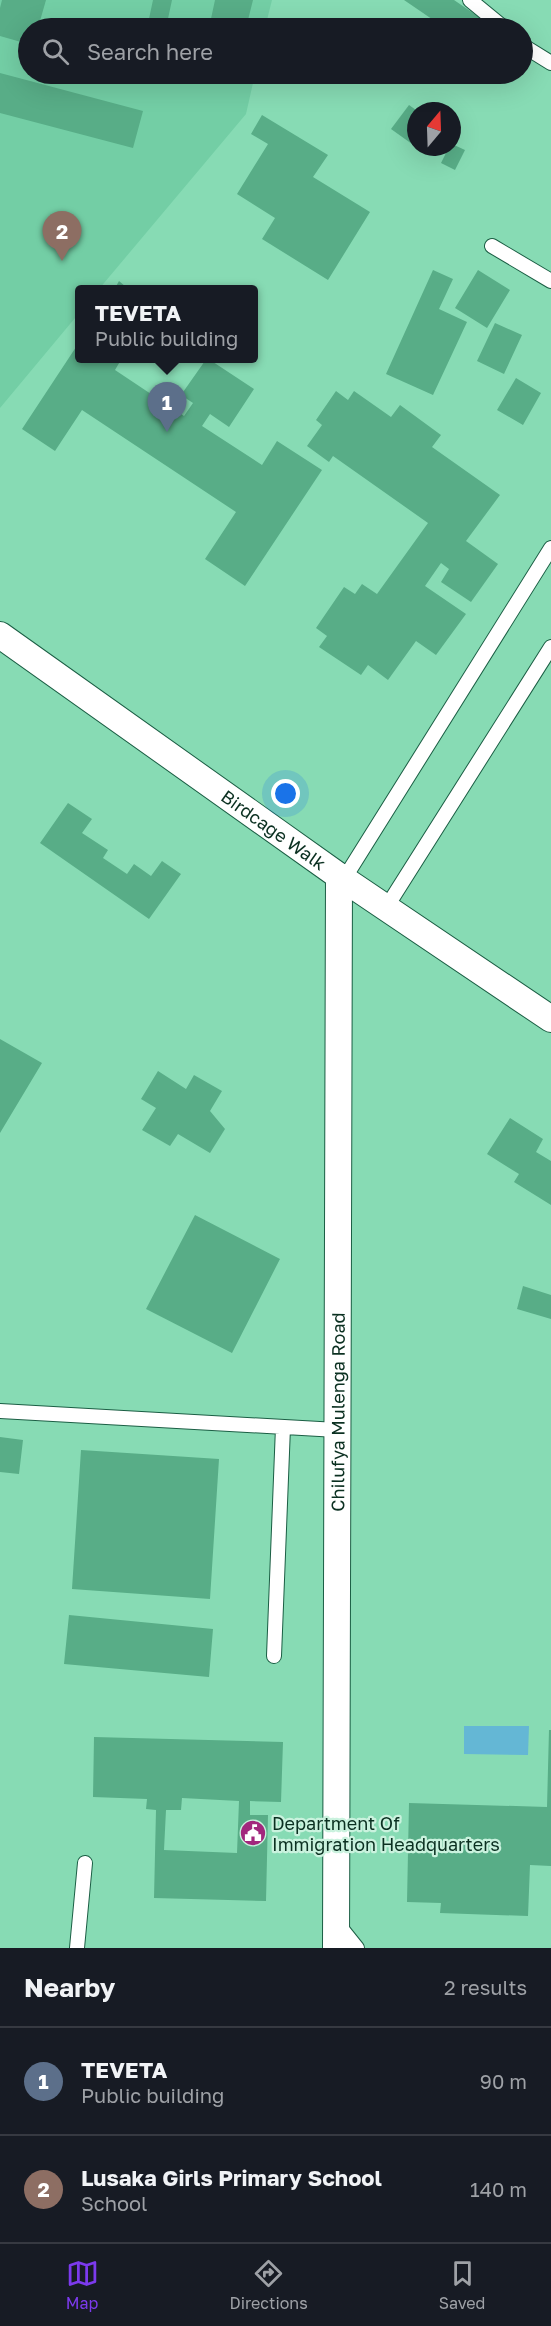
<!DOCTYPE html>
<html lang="en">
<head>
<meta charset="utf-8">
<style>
  body { margin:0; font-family:"Golos Text",sans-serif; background:#242831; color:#f1f3f6 }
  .compass { position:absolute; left:407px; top:102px; width:54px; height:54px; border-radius:50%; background:#171b24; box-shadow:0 6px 24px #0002; rotate:19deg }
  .you { position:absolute; left:286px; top:794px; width:21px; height:21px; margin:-15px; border:4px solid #fff; border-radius:50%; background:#1a73e8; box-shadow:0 0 0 9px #1a73e833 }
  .badge { display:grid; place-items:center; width:39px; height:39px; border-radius:50%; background:#7c3aed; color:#fff; font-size:20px; font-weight:700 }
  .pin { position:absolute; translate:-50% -50px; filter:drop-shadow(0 2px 3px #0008) }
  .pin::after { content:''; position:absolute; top:32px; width:21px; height:18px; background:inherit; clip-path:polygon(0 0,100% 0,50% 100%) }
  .popup { position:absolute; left:75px; top:285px; width:183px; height:78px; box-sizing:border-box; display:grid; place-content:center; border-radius:6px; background:#171b24; filter:drop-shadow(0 2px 4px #0005); font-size:20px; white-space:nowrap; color:#9ea1a6 }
  .popup b { font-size:22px; color:#f1f3f6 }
  .popup::after { content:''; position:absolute; left:50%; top:100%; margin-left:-12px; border:12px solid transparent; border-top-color:#171b24 }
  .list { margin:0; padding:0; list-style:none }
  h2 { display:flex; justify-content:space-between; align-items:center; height:78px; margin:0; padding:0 24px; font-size:26px }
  h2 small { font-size:20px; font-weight:400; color:#9ea1a6 }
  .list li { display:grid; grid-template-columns:39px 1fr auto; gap:18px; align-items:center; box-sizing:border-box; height:108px; padding:0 24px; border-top:2px solid #363941 }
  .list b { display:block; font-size:22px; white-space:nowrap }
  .list p { margin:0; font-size:20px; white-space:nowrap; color:#9ea1a6 }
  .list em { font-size:20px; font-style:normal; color:#9ea1a6 }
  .icon { flex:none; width:33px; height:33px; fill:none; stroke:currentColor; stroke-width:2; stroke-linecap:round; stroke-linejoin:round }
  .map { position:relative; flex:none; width:551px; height:1948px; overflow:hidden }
  .search { position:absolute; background:#171b24; box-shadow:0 6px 24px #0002; left:18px; right:18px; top:18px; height:66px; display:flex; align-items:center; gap:15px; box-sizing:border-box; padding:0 21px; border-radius:33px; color:#9ea1a6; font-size:22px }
  .sheet { height:294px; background:#171b24 }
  nav { display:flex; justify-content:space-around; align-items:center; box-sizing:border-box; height:84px; border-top:2px solid #363941; background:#171b24; font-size:16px; color:#9ea1a6 }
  nav a { display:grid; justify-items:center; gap:3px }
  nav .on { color:#7c3aed }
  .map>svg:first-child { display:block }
</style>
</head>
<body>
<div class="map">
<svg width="551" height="1948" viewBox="0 0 551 1948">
  <rect width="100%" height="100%" fill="#87dbb4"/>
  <!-- built -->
  <path fill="#73cea5" d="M0,0H272L265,28H28V74H255L246,114L99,289L80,290V312L0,408Z"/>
  <!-- water -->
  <path fill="#64b7d5" d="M464,1726H529L528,1755L464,1754Z"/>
  <!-- building -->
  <path fill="#58ad87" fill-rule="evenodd" d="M2,0H46L38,28H28V44L0,36V8Z
    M153,0H172L166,28H147Z
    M215,0H253L246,28H209Z
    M404,0H454L495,28H445Z
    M0,73L143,111L133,148L0,113Z
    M409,105L416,110V147H431L426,154L391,129Z
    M262,115L328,155L313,177L370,212L328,280L262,239L275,218L237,194L268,144L251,134Z
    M452,144L465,150L455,170L441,163L449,147H452Z
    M433,270L453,279L439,309L467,322L433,395L386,374Z
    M478,270L510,290L487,328L455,308Z
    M119,281L126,287L124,290H114Z
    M495,323L522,335L504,374L477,361Z
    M80,341V358H122L115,370L184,416L193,403L181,395L207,358L254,389L229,427L210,414L202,426L262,465L277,441L322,470L245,586L205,559L236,512L82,410L55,451L22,429Z
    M516,378L541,393L523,425L497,410Z
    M336,391L348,400L354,391L391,417L400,405L441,435L432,447L500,495L466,541L498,564L471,602L441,582L449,569L441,563L425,586L466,614L436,655L416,641L388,680L368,665L361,675L319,647L327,636L316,628L344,587L355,594L362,584L377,594L428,523L333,456L329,462L307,446L322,425L316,420Z
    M68,803L92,819L82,833L108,850L103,858L127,874L134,864L151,876L162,861L181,874L149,919L40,843Z
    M0,1039L42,1063L0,1133Z
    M158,1071L186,1089L194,1075L222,1091L210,1111L225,1129L210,1153L178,1134L170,1146L142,1130L156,1108L141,1099Z
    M510,1118L543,1139L536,1152L551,1161V1205L514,1182L519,1174L487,1154Z
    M195,1215L280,1259L232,1353L146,1309Z
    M523,1286L551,1295V1319L517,1309Z
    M0,1437L23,1440L19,1474L0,1472Z
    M81,1450L219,1459L210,1599L72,1589Z
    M69,1615L213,1629L209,1677L64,1664Z
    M549,1730H551V1866L530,1865L528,1916L440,1913L441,1903L407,1902L409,1803L547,1807Z
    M94,1737L283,1742L281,1802L250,1801V1815H268L266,1901L154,1898L156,1810L146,1809L147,1799L93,1797ZM182,1798L239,1801L237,1853L164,1850L166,1810H181Z"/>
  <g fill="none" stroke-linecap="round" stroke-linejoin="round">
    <!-- service casing -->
    <g stroke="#1b5e44" stroke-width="16">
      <path id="service" d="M470,0L504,28
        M522,45L551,63
        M492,246L551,281
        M344,879L551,548
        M386,908L551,647
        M0,1411L337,1430
        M274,1656L283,1427
        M337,1923L357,1948
        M77,1948L85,1863"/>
    </g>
    <!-- minor casing -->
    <g stroke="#1b5e44" stroke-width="28">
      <g id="minor">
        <path id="s1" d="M0,635L339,876L551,1019"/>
        <path id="s2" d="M336,1948L339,876"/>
      </g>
    </g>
    <!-- service -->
    <use href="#service" stroke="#fff" stroke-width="14"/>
    <!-- minor -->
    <use href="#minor" stroke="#fff" stroke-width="26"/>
  </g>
  <!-- icons -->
  <defs>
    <g id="civic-disc" transform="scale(1.35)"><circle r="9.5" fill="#a2277d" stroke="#caf2de"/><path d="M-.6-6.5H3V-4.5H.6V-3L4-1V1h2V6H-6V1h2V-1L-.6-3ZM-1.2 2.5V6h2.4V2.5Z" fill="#fff"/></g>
  </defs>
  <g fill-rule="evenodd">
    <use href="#civic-disc" x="253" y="1833"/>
  </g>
  <g text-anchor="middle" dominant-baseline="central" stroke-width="4.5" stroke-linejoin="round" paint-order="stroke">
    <!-- street labels -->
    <g font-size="18" fill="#0b3021" stroke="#caf2de">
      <text stroke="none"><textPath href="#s1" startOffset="336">Birdcage Walk</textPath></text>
      <text stroke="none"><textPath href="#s2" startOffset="536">Chilufya Mulenga Road</textPath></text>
    </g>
    <!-- poi labels -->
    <g font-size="18" fill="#0b3021" stroke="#caf2de" text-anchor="start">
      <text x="272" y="1823">Department Of<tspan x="272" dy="21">Immigration Headquarters</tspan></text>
    </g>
  </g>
</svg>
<svg class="compass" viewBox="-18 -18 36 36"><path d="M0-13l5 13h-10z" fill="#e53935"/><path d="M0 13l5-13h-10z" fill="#9ea1a6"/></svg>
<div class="you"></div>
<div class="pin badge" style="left:167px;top:432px;background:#5c6f8a">1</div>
<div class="popup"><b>TEVETA</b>Public building</div>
<div class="pin badge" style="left:62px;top:261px;background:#8d6e63">2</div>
<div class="search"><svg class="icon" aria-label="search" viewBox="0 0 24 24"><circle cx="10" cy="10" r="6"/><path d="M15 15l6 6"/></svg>Search here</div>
</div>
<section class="sheet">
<h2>Nearby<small>2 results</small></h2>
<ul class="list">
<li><span class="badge" style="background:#5c6f8a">1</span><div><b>TEVETA</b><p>Public building</p></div><em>90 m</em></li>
<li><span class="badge" style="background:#8d6e63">2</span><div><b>Lusaka Girls Primary School</b><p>School</p></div><em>140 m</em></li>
</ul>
</section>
<nav>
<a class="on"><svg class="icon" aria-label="map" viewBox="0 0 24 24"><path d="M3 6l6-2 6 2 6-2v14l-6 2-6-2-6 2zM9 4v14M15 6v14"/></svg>Map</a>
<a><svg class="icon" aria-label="directions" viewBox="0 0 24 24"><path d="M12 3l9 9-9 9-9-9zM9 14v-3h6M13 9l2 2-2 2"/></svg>Directions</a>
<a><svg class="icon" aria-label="saved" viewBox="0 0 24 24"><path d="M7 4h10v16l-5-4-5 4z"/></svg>Saved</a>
</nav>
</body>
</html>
